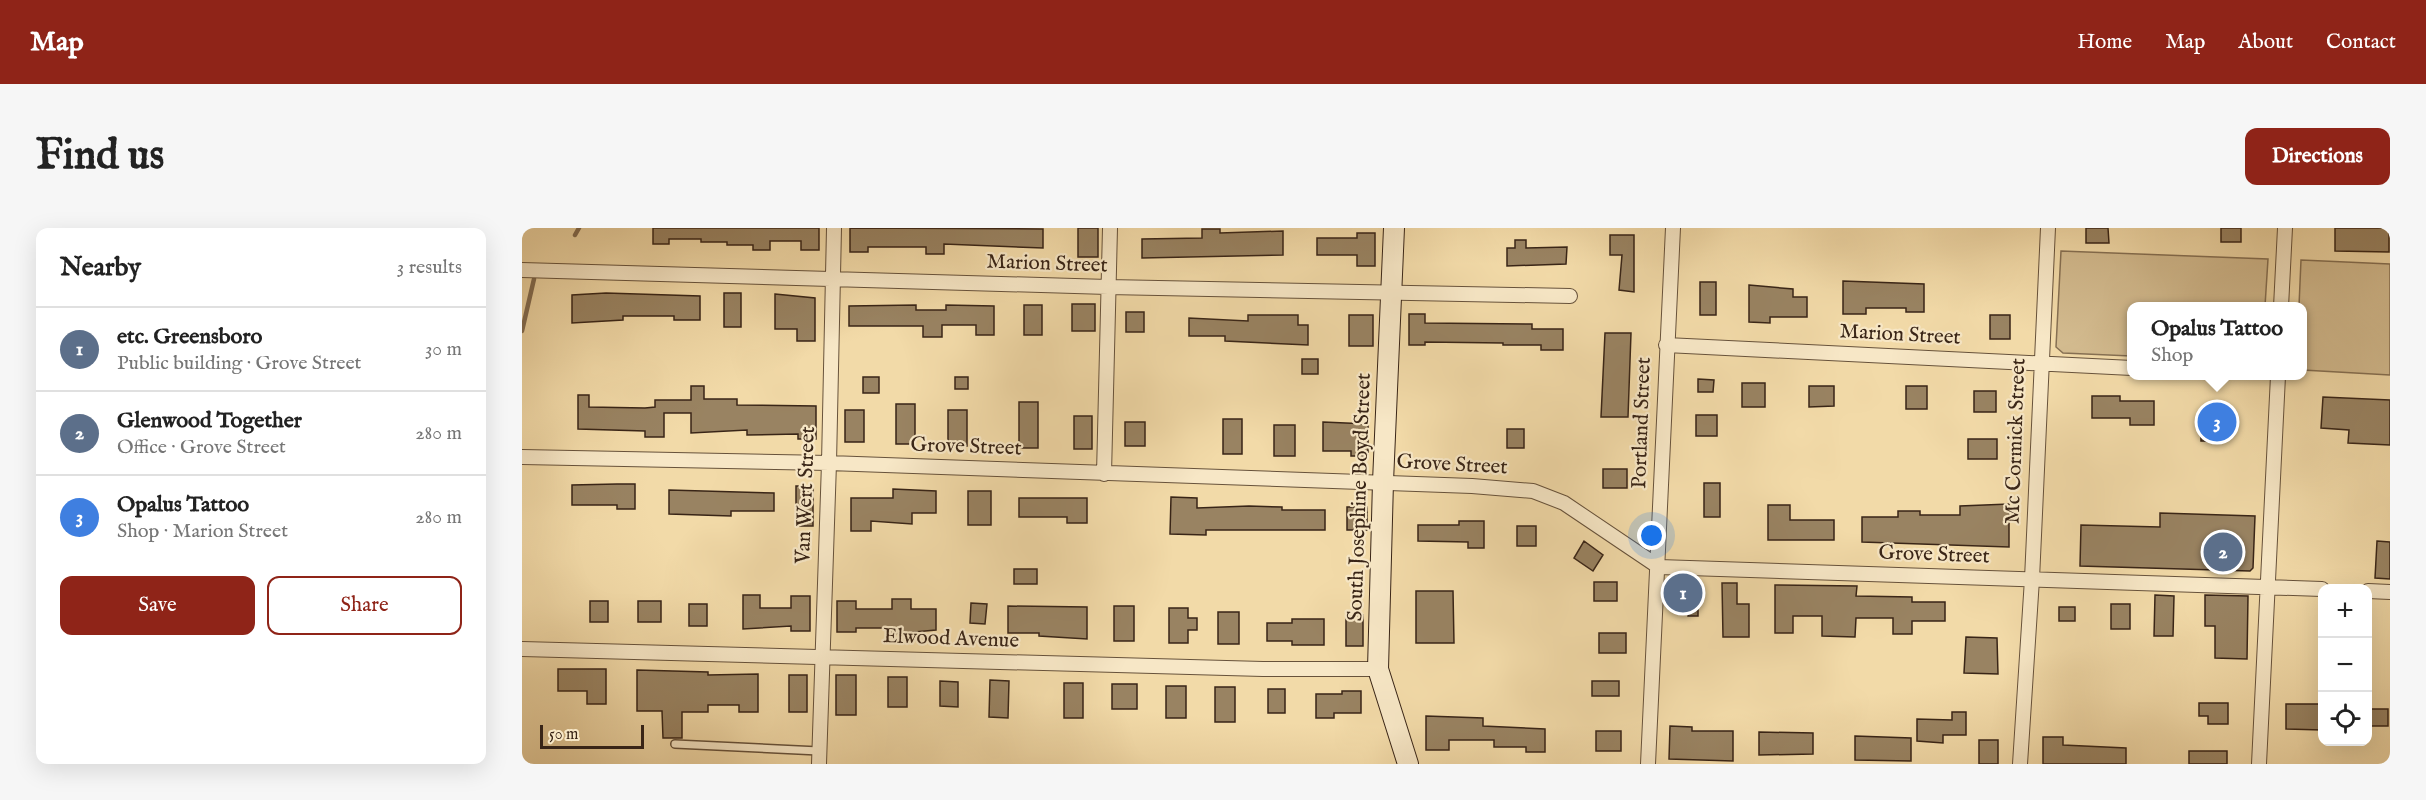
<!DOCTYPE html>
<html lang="en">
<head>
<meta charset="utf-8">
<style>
  body { margin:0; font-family:"IM FELL English",serif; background:#f6f6f6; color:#222 }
  .controls { position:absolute; right:18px; bottom:18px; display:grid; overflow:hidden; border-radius:12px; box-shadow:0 6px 24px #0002 }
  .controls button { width:54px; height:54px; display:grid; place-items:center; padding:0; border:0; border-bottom:2px solid #e0e0e0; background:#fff; color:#222; font:30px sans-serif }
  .scale { position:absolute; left:18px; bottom:15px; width:104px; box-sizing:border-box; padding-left:6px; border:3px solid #392517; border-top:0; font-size:16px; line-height:21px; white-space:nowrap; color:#392517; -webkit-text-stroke:4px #f7e7c6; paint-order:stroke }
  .you { position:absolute; left:1130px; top:308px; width:21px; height:21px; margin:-15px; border:4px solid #fff; border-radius:50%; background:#1a73e8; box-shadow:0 0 0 9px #1a73e833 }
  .badge { display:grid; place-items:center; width:39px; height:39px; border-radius:50%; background:#8f2418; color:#fff; font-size:20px; font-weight:700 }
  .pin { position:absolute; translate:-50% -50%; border:3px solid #fff; box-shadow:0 2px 6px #0006 }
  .popup { position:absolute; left:1605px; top:74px; width:180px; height:78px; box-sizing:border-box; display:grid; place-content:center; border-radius:12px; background:#fff; filter:drop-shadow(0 2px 4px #0005); font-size:20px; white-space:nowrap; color:#767676 }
  .popup b { font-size:22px; color:#222 }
  .popup::after { content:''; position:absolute; left:50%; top:100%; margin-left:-12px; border:12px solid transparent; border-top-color:#fff }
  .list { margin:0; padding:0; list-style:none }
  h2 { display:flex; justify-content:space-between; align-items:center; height:78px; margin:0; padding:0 24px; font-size:26px }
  h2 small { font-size:20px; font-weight:400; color:#767676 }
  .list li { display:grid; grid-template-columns:39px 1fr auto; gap:18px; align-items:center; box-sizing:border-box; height:84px; padding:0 24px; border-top:2px solid #e0e0e0 }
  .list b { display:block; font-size:22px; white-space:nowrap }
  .list p { margin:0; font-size:20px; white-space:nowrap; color:#767676 }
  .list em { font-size:20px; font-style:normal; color:#767676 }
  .actions { display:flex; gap:12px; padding:18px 24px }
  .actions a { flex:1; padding:14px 0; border:2px solid #8f2418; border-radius:12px; text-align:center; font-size:21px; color:#8f2418 }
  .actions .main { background:#8f2418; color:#fff }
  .icon { flex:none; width:33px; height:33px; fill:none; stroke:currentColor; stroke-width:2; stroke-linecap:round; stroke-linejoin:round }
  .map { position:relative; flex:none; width:1868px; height:536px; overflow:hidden; border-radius:12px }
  header { display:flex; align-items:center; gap:36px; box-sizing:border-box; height:84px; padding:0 30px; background:#8f2418; color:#fff }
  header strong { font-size:28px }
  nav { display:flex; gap:33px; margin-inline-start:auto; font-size:21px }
  .intro { display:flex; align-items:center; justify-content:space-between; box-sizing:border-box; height:144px; padding:0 36px }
  h1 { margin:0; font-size:42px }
  .button { padding:15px 27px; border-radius:12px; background:#8f2418; color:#fff; font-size:21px; font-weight:700 }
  main { display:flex; gap:36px; padding:0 36px }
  aside { flex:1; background:#fff; border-radius:12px; box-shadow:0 6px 24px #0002 }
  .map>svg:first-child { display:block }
</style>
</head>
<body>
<header>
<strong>Map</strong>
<nav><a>Home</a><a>Map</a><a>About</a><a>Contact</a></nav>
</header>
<div class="intro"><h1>Find us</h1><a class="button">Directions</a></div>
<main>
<aside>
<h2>Nearby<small>3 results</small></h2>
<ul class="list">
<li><span class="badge" style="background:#5c6f8a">1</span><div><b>etc. Greensboro</b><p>Public building · Grove Street</p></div><em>30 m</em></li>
<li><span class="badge" style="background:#5c6f8a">2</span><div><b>Glenwood Together</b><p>Office · Grove Street</p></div><em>280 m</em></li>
<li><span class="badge" style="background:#3f7fe0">3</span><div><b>Opalus Tattoo</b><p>Shop · Marion Street</p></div><em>280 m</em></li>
</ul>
<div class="actions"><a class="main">Save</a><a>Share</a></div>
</aside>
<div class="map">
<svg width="1868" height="536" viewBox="0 0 1868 536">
  <rect width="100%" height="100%" fill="#f2daa8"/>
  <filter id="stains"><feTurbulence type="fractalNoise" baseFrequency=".00333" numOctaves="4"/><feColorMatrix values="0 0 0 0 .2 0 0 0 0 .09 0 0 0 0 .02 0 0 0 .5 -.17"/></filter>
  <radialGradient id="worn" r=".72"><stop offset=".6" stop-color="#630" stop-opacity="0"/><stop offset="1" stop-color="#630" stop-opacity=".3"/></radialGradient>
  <!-- green -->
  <path fill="#d3bb8f" stroke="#867053" stroke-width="1.5" d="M1539,23L1746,31L1743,78L1610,79L1609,128L1541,125L1534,119Z
    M1779,32L1868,36V147L1781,142L1780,79L1777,78Z"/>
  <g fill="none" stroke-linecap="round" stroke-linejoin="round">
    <!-- stream -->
    <path stroke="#826c51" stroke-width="4.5" d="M53,7L57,0
      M0,103L12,51"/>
  </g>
  <!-- building -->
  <path fill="#998362" stroke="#392517" stroke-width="1.5" d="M131,0H297V22H279V13H248V22H231V17H205V14H179V11H147V16H131Z
    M328,0L521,1V20L422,16V26H404V19H346V24H328Z
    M556,0H576V29H556Z
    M1564,0H1586L1587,15H1564Z
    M1699,0H1719V14H1699Z
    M1813,0H1867V24L1813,23Z
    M680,1H698V5L761,3V27L620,30V11L680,10Z
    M835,5H853V38H835V27H795V10H835Z
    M1088,7H1112V64L1097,62L1100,27H1088Z
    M993,12H1004V20L1045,19L1044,36L985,38V20H993Z
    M1321,53L1402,56V84H1384V80H1344V86H1321Z
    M1178,54H1194V87H1178Z
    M1227,57L1271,61V69H1285V89H1248V95L1227,94Z
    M84,65L178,68V92H152V88H101V92L50,95V67Z
    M202,65H219V99H202Z
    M253,66L293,70V113H275V101H253Z
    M550,76H573V103H550Z
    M394,77V82H424V77L472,78V107H454V97H420V109H401V98H327V78Z
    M502,77H520V107H502Z
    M604,84H622V104H604Z
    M887,86H903V95L1010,96V101H1041V122H1019V117H981V115L903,114V117H887Z
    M726,87H776V97H786V117L703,113V108H667V90L726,93Z
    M827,87H851V118H827Z
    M1468,87H1488V111H1468Z
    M1083,105H1109L1106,189H1079Z
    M780,131H796V146H780Z
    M341,149H357V165H341Z
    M433,149H446V161H433Z
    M1176,151L1192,152L1191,164H1176Z
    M1220,155H1243V179H1220Z
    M169,158H182V171H215V177L294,178V211H276V206L225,207V202L169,205V185H142V209H123V203L56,201V167H67V179L123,180L133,179V172H169Z
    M1287,158H1312V178L1287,179Z
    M1384,158H1405V181H1384Z
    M1452,163H1474V184H1452Z
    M1570,168H1598V173H1632V197H1608V190H1570Z
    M1801,169L1868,172V217L1826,215L1827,202L1799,200Z
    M497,174H516V220H497Z
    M374,176H393V216H374Z
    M323,182H342V214H323Z
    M426,182H445V218H426Z
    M1174,187H1195V208H1174Z
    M552,188H570V221H552Z
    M701,191H720V226H701Z
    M603,194H623V218H603Z
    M801,194L846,196V228H829V223H801Z
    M1679,196H1698V213H1679Z
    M752,197H773V228H752Z
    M985,201H1002V220H985Z
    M1446,211H1475V231H1446Z
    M1081,241H1105V260H1081Z
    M1182,255H1198V289H1182Z
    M95,256H113V281H95V277H50V257Z
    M274,258H291V298H274Z
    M371,261L414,263V285H390V296L349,293V303H329V270H371Z
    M147,262L252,265V283H209V288L147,286Z
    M446,263H469V297H446Z
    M649,269L675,270V280L727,278L760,279V282H803V302H684V307L648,306Z
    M497,270H565V295H545V289H497Z
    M1487,276V319L1340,314V289H1376V283H1398V287H1438V278Z
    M1246,277H1268V292H1312V312H1246Z
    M825,279H845V302H825Z
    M1638,285L1733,288L1731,340L1728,343L1558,338L1559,297L1638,299Z
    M937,293H962V320H946V314L896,313V297H937Z
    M995,298H1014V318H995Z
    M1062,313L1081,327L1071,343L1052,330Z
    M1855,313L1868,314V351L1853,350Z
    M492,341H515V356H492Z
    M1146,352H1176V388H1166V378L1145,377Z
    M1072,354H1095V373H1072Z
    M1200,355H1215V376H1227V409H1201Z
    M1253,357L1335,358L1334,368L1390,369V374H1423V393H1390V406H1371V390H1334L1333,409L1300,408V388H1271V405H1253Z
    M894,363H931L932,415H894Z
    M221,367H238V380H269V368H288V403H269V398L221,401Z
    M1633,367L1652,368L1651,408H1632Z
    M1683,367L1726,368L1725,431L1693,430V398H1683Z
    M370,371H389V381H414V402L370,406V400H334V404H315V373H334V381H370Z
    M68,373H86V394H68Z
    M116,373H139V394H116Z
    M449,375L465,376L463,396L448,395Z
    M167,376H185V398H167Z
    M1589,376H1608V401H1589Z
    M486,378L565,379V411L517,408V405H486Z
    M592,378H612V413H592Z
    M1537,379H1553V393H1537Z
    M647,380H666V390H675V402H666V415H647Z
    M696,384H717V416H696Z
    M824,387H841V418H824Z
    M770,391H802V417H770V413H745V395H770Z
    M1077,405H1104V425H1077Z
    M1444,409L1475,410L1476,446L1442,445Z
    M36,441H84V476H65V463H36Z
    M115,442L186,444V447L236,446V484H217V477H186V484H160V510H141L140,483H115Z
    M267,447H285V484H267Z
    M314,447H334V487H314Z
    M366,449H385V479H366Z
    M468,452L487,453L486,490L467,489Z
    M418,453L436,454V479L418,478Z
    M1070,453H1097V468H1070Z
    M542,455H561V490H542Z
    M590,456H615V481H590Z
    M644,458H664V490H644Z
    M693,459H713V494H693Z
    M746,461H763V485H746Z
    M820,463H839V485H812V490H794V466H820Z
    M1677,475H1706V496H1686V488H1677Z
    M1764,476H1800V502L1764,501Z
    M1845,481H1866V498H1845Z
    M1430,484H1444V507H1421V515L1395,513V491L1430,492Z
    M904,488L961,490V498L1023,501V524H1004V519H972V512H927V522H904Z
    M1148,498L1170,499V503H1211V533L1147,531Z
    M1074,503H1099V523H1074Z
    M1237,504L1291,505V526L1237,527Z
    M1333,508L1389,510V533L1333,532Z
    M1521,509H1541V517L1604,520V536H1521Z
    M1457,512H1476V536H1457Z
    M1667,523H1705V536H1667Z"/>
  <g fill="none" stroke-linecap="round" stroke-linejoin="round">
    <!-- lane casing -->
    <g stroke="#67523b" stroke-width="10">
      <path id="lane" d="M153,516L297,523"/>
    </g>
    <!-- street casing -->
    <g stroke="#67523b" stroke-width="16">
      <path id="street" d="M0,42L586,59L1048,68
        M1759,79L1763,0
        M1144,117L1610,140
        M0,229L307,235L950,258L1011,263L1042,275L1137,339L1800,361
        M582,246L588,0
        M1846,363L1868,364
        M0,421L741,441H856
        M297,536L307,235L312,0
        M1126,536C1136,357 1141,179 1151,0
        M1498,536L1510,351L1526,0
        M1737,536L1756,148"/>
    </g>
    <!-- secondary casing -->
    <g stroke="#392517" stroke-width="22">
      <path id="secondary" d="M872,0L861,254L856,441L886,536"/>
    </g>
    <!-- lane -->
    <use href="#lane" stroke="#f7e7c6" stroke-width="7"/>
    <!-- street -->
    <use href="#street" stroke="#f7e7c6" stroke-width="14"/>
    <!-- secondary -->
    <use href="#secondary" stroke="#f7e7c6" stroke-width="20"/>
  </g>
  <g text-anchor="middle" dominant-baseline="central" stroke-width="4.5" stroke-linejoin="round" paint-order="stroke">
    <!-- street labels -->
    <g font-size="21" fill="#392517" stroke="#f7e7c6">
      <text transform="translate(525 36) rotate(2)">Marion Street</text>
      <text transform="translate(1378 107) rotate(3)">Marion Street</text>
      <text transform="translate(1120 195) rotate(-88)">Portland Street</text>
      <text transform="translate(1494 213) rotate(-88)">Mc Cormick Street</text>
      <text transform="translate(444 219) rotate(2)">Grove Street</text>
      <text transform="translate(930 237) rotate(3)">Grove Street</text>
      <text transform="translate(284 267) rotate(-88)">Van Wert Street</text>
      <text transform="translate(838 269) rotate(-88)">South Josephine Boyd Street</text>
      <text transform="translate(1412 327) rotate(2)">Grove Street</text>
      <text transform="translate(429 411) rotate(2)">Elwood Avenue</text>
    </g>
  </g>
  <rect width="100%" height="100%" filter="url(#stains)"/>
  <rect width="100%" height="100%" fill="url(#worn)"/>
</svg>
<div class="controls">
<button>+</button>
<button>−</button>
<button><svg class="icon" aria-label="locate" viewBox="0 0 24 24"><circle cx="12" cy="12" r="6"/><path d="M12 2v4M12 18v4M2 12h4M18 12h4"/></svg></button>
</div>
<div class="scale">50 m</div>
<div class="you"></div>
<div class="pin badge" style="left:1161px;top:365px;background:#5c6f8a">1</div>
<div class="pin badge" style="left:1701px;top:324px;background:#5c6f8a">2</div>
<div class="pin badge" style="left:1695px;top:194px;background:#3f7fe0">3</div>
<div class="popup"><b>Opalus Tattoo</b>Shop</div>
</div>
</main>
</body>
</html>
